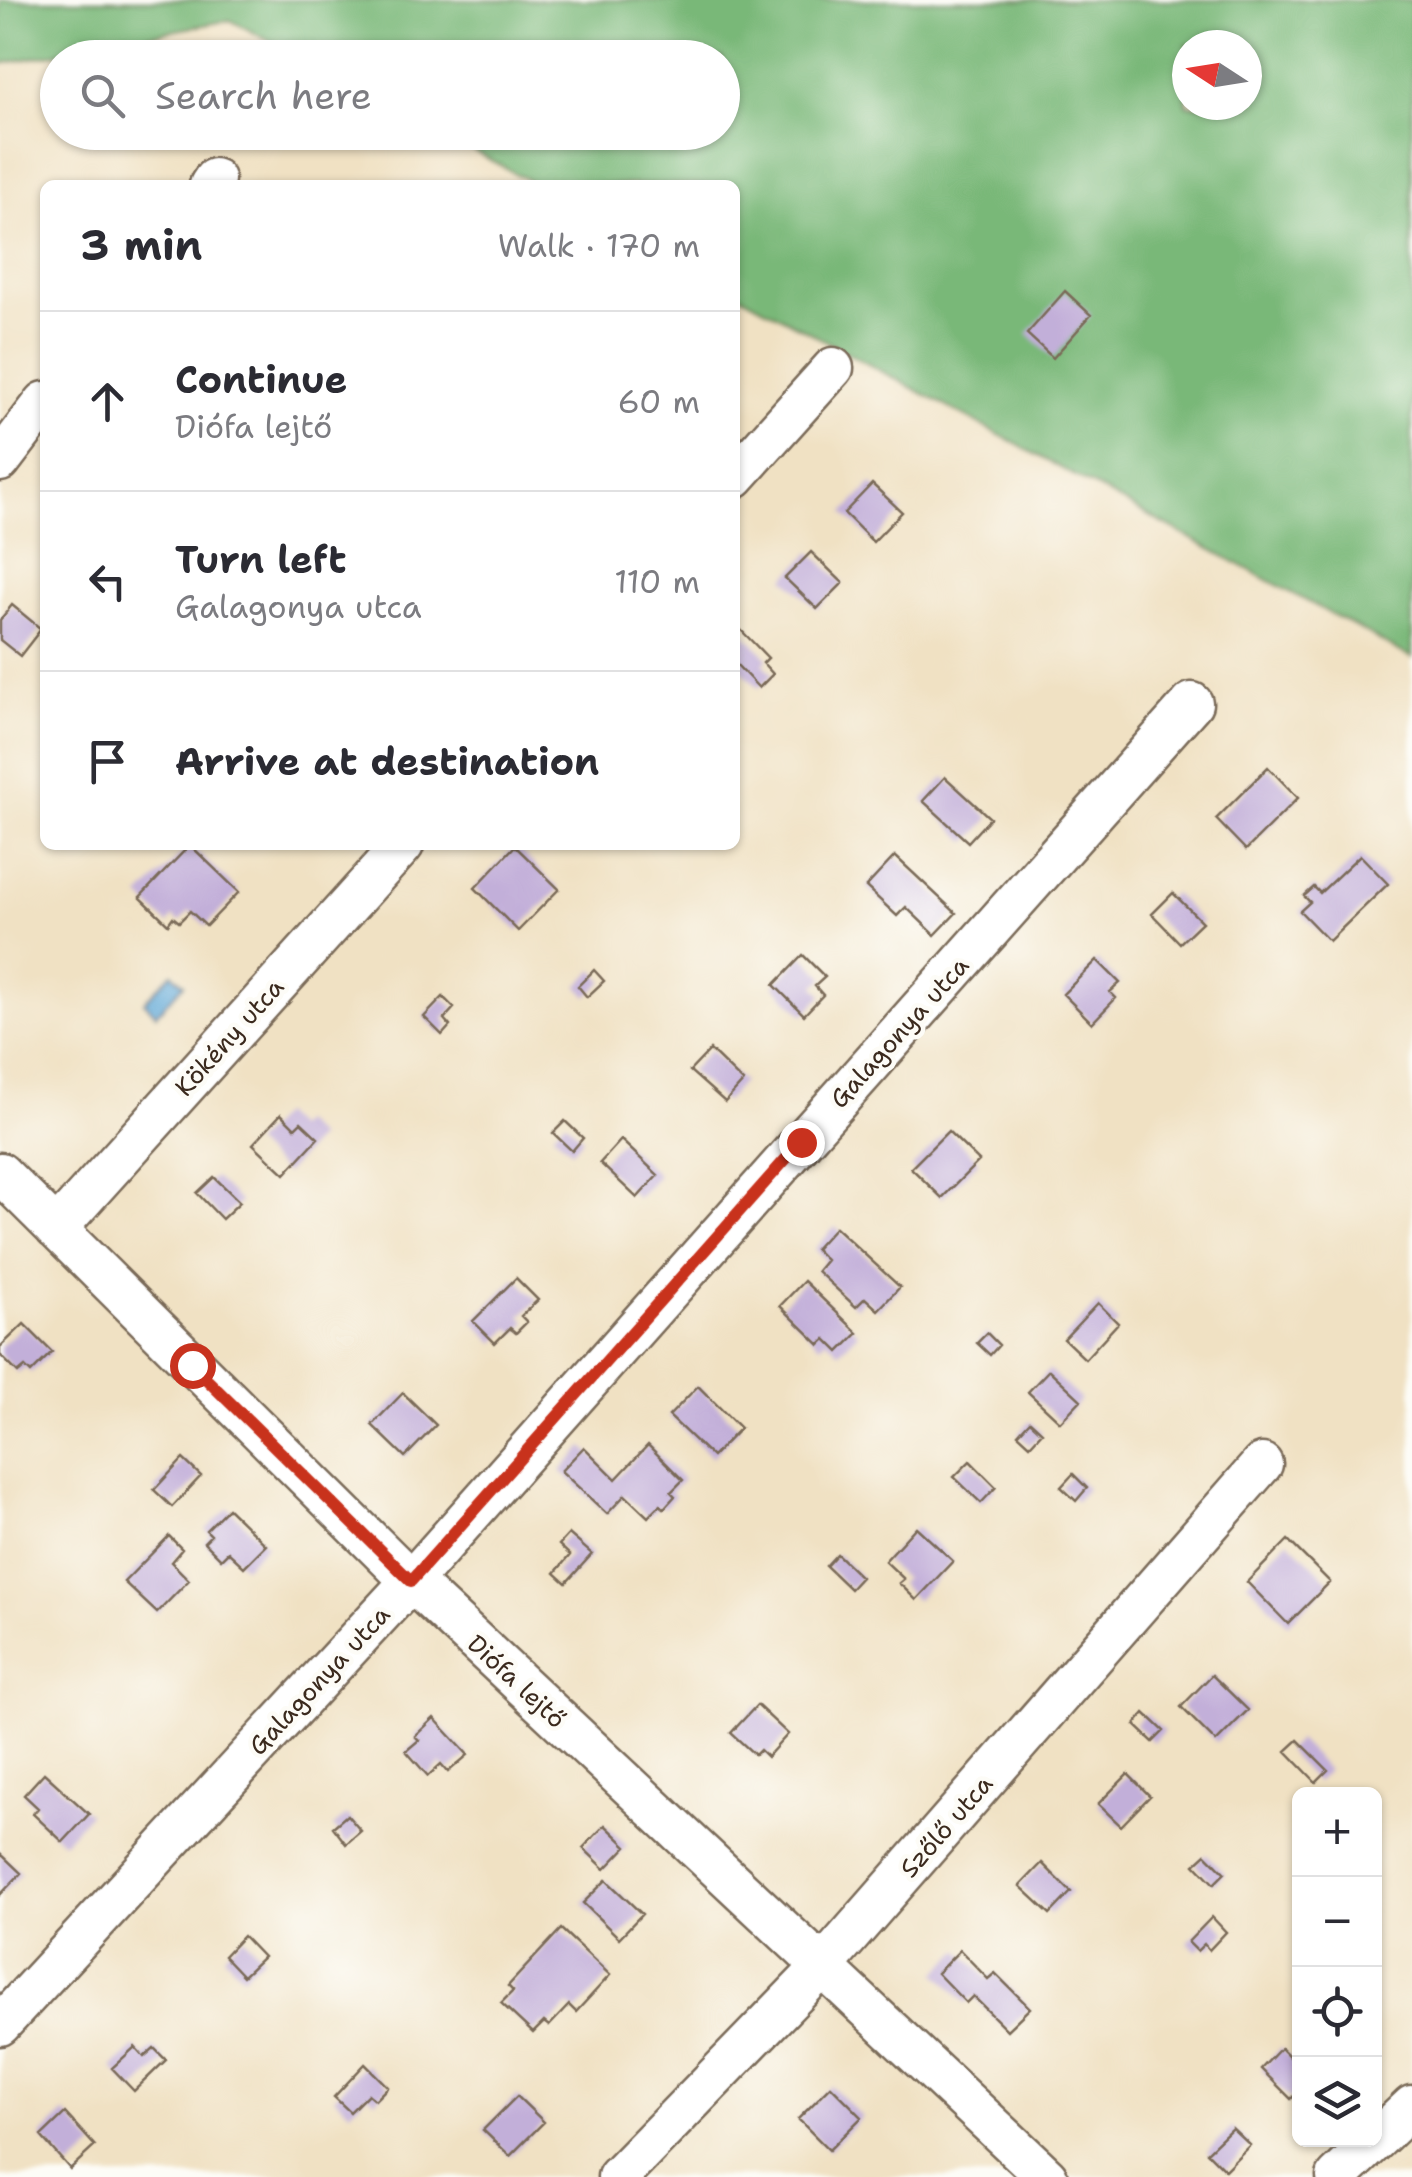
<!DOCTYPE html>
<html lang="en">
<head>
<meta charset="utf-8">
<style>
  body { margin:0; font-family:"Shantell Sans",sans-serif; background:#f2f2f3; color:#2b2b33 }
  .controls { position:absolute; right:30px; bottom:30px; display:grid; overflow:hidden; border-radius:15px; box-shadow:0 2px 8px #0004 }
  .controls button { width:90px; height:90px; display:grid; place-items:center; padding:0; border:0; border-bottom:2px solid #e1e1e2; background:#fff; color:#2b2b33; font:50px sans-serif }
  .compass { position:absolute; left:1172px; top:30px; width:90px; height:90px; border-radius:50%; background:#fff; box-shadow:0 2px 8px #0004; rotate:282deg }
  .stop { position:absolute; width:30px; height:30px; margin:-22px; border:8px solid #c8321e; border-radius:50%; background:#fff }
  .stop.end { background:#c8321e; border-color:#fff; box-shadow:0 2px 10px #0008 }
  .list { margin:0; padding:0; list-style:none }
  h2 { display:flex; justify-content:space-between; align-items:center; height:130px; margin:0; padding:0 40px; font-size:42px }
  h2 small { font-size:32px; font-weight:400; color:#7c7c81 }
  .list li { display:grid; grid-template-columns:65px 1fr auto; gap:30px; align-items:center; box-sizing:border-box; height:180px; padding:0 40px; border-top:2px solid #e1e1e2 }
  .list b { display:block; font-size:38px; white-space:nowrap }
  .list p { margin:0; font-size:32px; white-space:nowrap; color:#7c7c81 }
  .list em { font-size:32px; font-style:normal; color:#7c7c81 }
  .icon { flex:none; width:55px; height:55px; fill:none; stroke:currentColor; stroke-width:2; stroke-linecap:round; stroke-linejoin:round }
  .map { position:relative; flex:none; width:1412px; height:2177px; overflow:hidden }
  .search { position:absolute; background:#fff; box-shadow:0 2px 8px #0004; left:40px; top:40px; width:700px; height:110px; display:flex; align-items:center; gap:25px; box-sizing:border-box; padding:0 35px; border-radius:55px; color:#7c7c81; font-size:38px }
  .panel { position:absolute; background:#fff; box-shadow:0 2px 8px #0004; left:40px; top:180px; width:700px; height:670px; border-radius:15px }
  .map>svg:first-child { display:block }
</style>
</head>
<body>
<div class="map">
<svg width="1412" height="2177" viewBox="0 0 1412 2177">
  <rect width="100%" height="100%" fill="#fdfcf7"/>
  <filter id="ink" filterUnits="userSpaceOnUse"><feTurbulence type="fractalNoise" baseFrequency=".01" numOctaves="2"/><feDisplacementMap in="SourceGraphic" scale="20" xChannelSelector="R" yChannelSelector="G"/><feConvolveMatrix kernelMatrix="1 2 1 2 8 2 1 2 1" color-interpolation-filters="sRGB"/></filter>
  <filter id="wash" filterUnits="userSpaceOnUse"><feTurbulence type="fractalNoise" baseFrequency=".0048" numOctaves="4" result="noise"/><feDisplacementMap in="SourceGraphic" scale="40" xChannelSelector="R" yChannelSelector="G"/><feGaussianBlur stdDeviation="2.25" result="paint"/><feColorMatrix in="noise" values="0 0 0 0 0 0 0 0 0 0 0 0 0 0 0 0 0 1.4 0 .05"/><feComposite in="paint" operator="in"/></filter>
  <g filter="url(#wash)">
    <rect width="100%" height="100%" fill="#f0e1c3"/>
    <!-- forest -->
    <path fill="#79b878" stroke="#5a714b" stroke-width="2.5" fill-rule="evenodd" d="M0,0H1412V658L735,292V185H537L440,133L722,132V58L301,57L230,20L0,64ZM1187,45H1247V105H1187Z"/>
    <!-- water -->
    <path fill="#60a8d7" stroke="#4e697a" stroke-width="2.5" d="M172,973L184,984L156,1014L144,1002Z"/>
    <g id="blocks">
      <!-- building -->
      <path fill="#c2afd9" d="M1065,291L1091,315L1053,358L1027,334Z
        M872,484L902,512L873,542L844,513Z
        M811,552L843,583L817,609L785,578Z
        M12,605L41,629L20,656L0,640V620Z
        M740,629L768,658L763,663L773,674L759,688L735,663V633Z
        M1268,767L1298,798L1246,850L1216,819Z
        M945,777L990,818L968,842L923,801Z
        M190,845L239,892L206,926L190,911L179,922L173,917L168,924L140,897Z
        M515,846L559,889L518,931L475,888Z
        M1360,855L1388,884L1329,941L1300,911L1310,902L1304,896L1314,887L1320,893Z
        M895,856L956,913L935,935L906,907L897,916L866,887Z
        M1173,893L1202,922L1180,943L1152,914Z
        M803,955L825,977L815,986L823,995L804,1015L774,985Z
        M1097,960L1120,983L1110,992L1116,998L1092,1023L1063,994Z
        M594,970L604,981L587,997L578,986Z
        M443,997L454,1008L444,1019L450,1026L442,1035L424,1017Z
        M710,1050L743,1082L725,1102L690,1071Z
        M281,1114L295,1128L301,1122L318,1138L285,1174L253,1144Z
        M565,1121L583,1138L572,1151L553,1133Z
        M948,1131L979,1161L942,1198L911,1168Z
        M621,1140L658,1175L637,1198L600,1163Z
        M214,1177L240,1202L222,1219L197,1193Z
        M835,1227L900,1287L878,1310L865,1298L856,1307L817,1271L826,1260L815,1249Z
        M516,1278L538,1300L521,1316L527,1322L516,1333L510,1328L495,1343L473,1321Z
        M804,1281L858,1333L839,1352L826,1339L820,1345L780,1306Z
        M1098,1303L1118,1323L1085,1359L1064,1339Z
        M24,1324L52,1352L31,1373L25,1367L18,1373L0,1355V1347Z
        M987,1333L999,1345L990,1355L977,1343Z
        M1049,1370L1081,1400L1060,1422L1028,1392Z
        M698,1386L740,1428L712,1457L669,1416Z
        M403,1393L436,1425L405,1457L372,1425Z
        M1030,1421L1042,1432L1030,1445L1018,1434Z
        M648,1445L683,1480L671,1492L675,1496L664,1508L660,1505L648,1517L625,1495L607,1514L561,1471L584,1447L616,1479Z
        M183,1459L201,1476L172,1507L154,1490Z
        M970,1461L996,1487L981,1503L954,1477Z
        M1073,1474L1087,1488L1076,1501L1061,1487Z
        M228,1508L266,1545L244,1567L228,1552L221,1559L204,1542L211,1535L206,1530Z
        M916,1527L953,1561L916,1600L899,1583L904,1579L885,1561Z
        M569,1534L592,1554L566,1583L555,1573L570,1555L559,1545Z
        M169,1536L182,1549L171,1562L189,1580L157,1613L124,1582Z
        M1288,1540L1330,1582L1288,1624L1247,1582Z
        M837,1554L861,1577L850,1589L826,1566Z
        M1212,1675L1248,1710L1216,1742L1181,1707Z
        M757,1705L788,1734L767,1757L760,1750L755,1755L731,1733Z
        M1145,1713L1164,1731L1153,1742L1135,1725Z
        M434,1718L468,1755L448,1772L441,1764L428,1776L406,1751L419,1740L415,1736Z
        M1298,1740L1328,1770L1316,1782L1286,1751Z
        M44,1773L89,1814L63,1842L33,1814L38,1808L24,1795Z
        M1128,1774L1150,1796L1121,1826L1098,1804Z
        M347,1815L361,1831L346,1844L333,1827Z
        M605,1825L627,1846L605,1869L583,1848Z
        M0,1853L21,1873L0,1895Z
        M1206,1854L1225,1873L1214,1884L1195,1864Z
        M1042,1863L1071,1892L1050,1914L1020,1886Z
        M606,1880L642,1914L619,1938L583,1903Z
        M1212,1917L1226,1932L1209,1950L1204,1944L1197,1951L1188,1942Z
        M561,1929L610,1975L576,2012L569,2005L549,2026L544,2022L533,2033L501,2003L513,1991L508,1986Z
        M243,1936L263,1957L243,1976L224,1956Z
        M960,1950L988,1979L995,1973L1030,2008L1007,2030L973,1996L966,2003L937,1973Z
        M135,2047L144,2057L154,2048L166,2060L134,2091L112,2068Z
        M1281,2048L1294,2061L1300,2056V2090L1291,2099L1261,2069Z
        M365,2064L388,2087L375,2100L368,2094L350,2112L334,2097Z
        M831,2086L862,2117L829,2150L798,2119Z
        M517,2096L544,2122L510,2156L483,2130Z
        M65,2113L95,2146L70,2169L41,2136Z
        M1232,2128L1250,2145L1225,2170L1207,2152Z"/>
    </g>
  </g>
  <g filter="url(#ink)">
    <use href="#blocks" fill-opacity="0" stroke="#7a6a58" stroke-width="2.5"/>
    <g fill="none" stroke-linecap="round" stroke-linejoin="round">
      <!-- street casing -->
      <g stroke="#7a6a58" stroke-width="45">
        <path id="street" d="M210,185L214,179
          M0,461L45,402
          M735,477L833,368
          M0,1173L411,1581L1047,2177
          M56,1229L403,845
          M0,2025L411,1581L1192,703
          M618,2177L822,1967L1262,1464
          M1337,2177L1412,2106"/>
      </g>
      <!-- street -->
      <use href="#street" stroke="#fff" stroke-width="40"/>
    </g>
  </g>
  <g fill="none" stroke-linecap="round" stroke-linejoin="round" filter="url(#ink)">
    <!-- route -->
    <path stroke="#c8321e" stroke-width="12" d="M192,1365L411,1581L801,1142"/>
  </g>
  <g text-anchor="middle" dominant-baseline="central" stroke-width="9" stroke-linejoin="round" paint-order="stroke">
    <!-- street labels -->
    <g font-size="25" fill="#3b2a1e" stroke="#fdfcf7">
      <text transform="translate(899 1032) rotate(-48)">Galagonya utca</text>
      <text transform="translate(229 1037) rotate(-48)">Kökény utca</text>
      <text transform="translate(319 1680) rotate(-47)">Galagonya utca</text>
      <text transform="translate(517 1681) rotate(43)">Diófa lejtő</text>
      <text transform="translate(946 1826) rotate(-49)">Szőlő utca</text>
    </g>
  </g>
</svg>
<div class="controls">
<button>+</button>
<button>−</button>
<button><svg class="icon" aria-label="locate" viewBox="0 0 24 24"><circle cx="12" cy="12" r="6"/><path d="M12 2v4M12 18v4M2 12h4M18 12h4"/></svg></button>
<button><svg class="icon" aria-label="layers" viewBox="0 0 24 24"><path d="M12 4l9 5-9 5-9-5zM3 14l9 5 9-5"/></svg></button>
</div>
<svg class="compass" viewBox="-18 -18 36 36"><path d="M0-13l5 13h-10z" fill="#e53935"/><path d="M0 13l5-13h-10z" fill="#7c7c81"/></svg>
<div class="stop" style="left:192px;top:1365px"></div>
<div class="stop end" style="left:801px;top:1142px"></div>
<div class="search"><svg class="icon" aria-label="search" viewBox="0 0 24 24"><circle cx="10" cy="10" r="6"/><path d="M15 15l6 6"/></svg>Search here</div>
<section class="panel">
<h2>3 min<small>Walk · 170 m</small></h2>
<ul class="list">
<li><svg class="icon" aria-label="ahead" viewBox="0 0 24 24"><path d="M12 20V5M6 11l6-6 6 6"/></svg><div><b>Continue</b><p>Diófa lejtő</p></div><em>60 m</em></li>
<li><svg class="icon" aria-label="left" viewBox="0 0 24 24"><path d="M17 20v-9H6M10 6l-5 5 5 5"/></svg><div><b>Turn left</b><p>Galagonya utca</p></div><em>110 m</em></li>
<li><svg class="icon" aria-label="arrive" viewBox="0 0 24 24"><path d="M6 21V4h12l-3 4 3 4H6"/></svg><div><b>Arrive at destination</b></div></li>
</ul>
</section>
</div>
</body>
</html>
